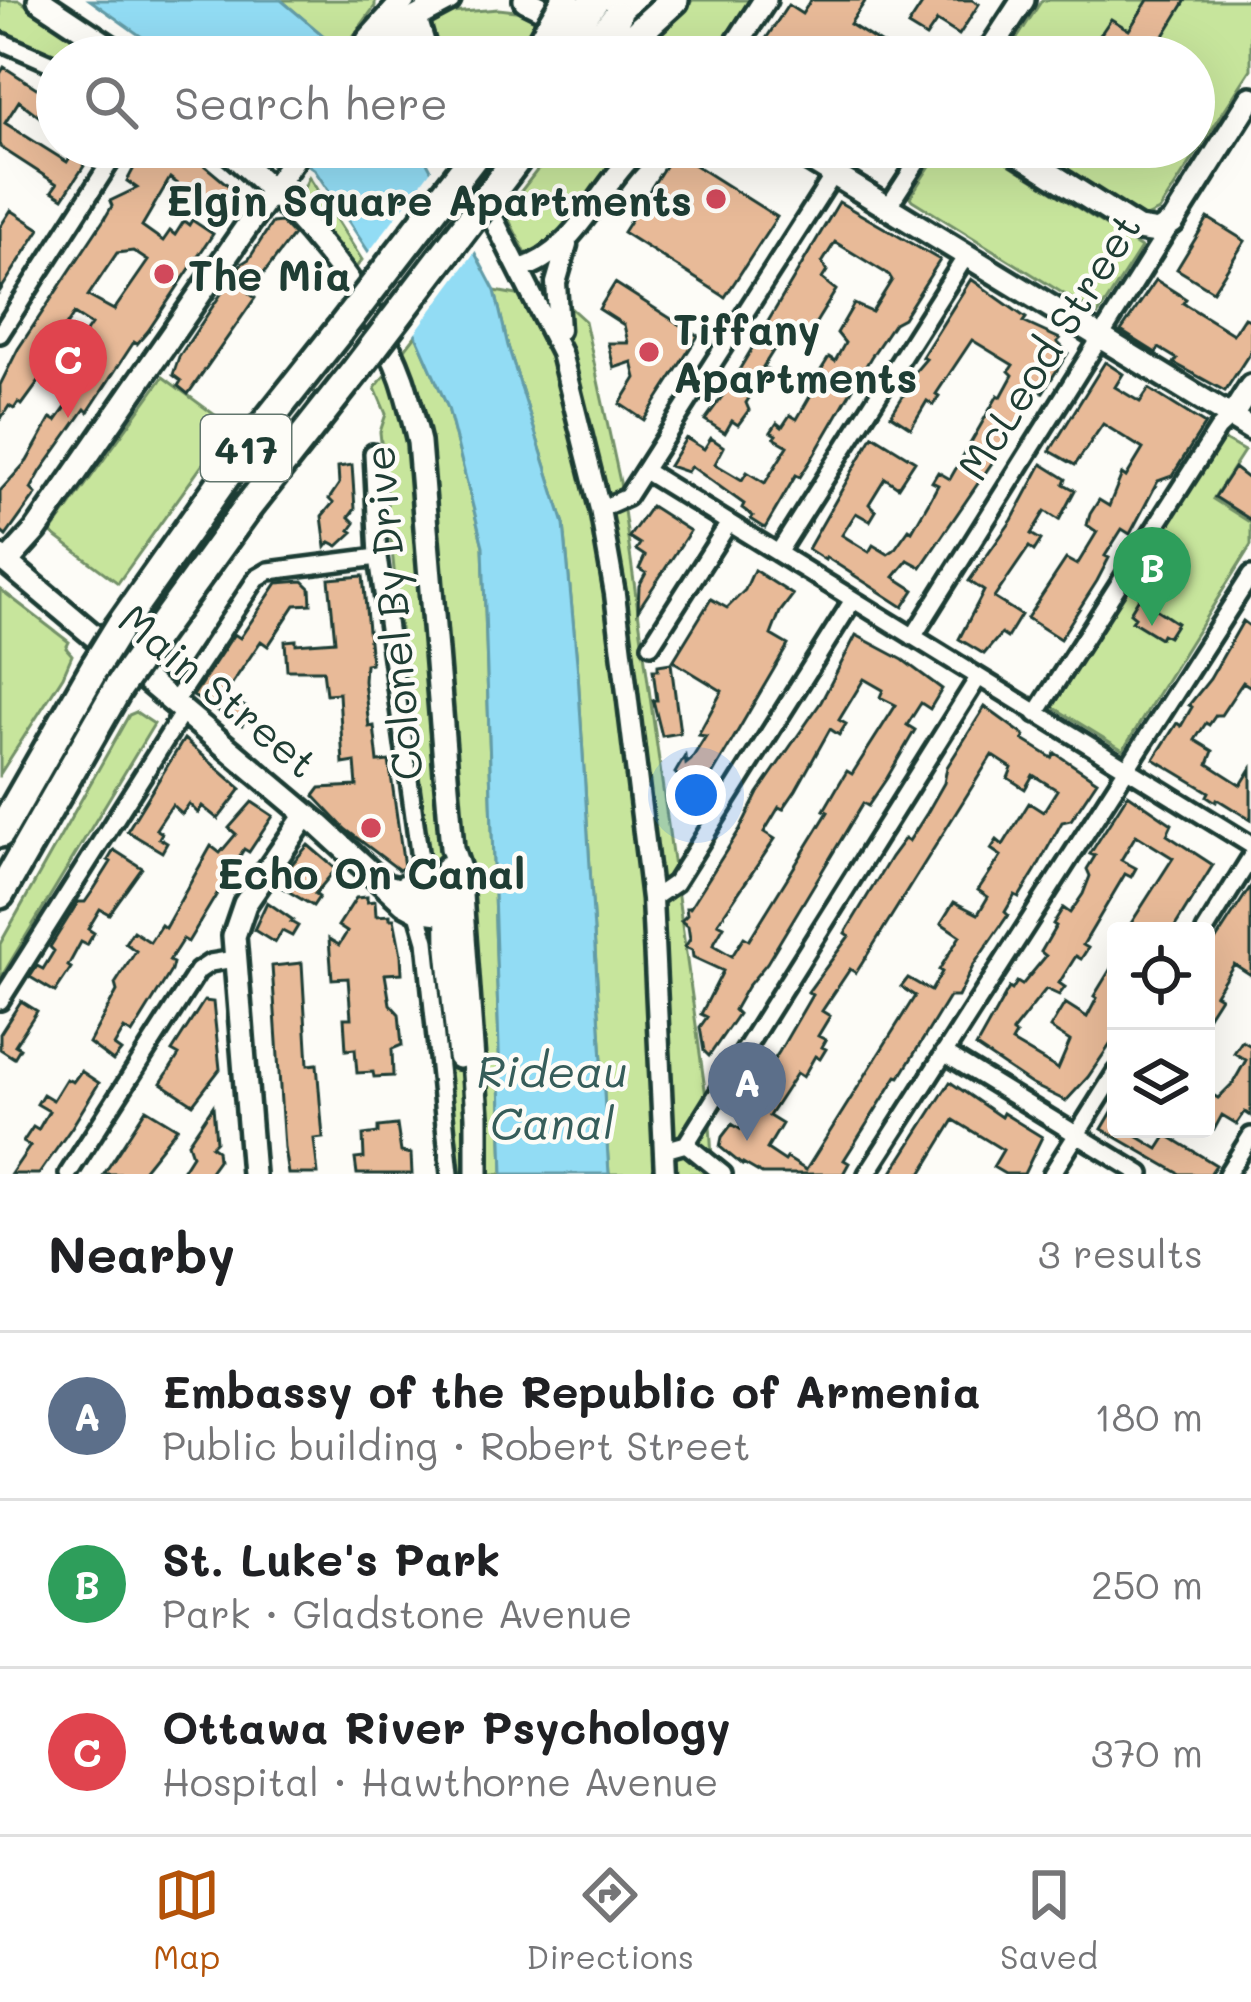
<!DOCTYPE html>
<html lang="en">
<head>
<meta charset="utf-8">
<style>
  body { margin:0; font-family:Mali,sans-serif; background:#f6f6f6; color:#202124 }
  .controls { position:absolute; right:36px; bottom:36px; display:grid; overflow:hidden; border-radius:12px; box-shadow:0 12px 48px #0002 }
  .controls button { width:108px; height:108px; display:grid; place-items:center; padding:0; border:0; border-bottom:3px solid #e0e0e0; background:#fff; color:#202124; font:60px sans-serif }
  .you { position:absolute; left:696px; top:795px; width:42px; height:42px; margin:-30px; border:9px solid #fff; border-radius:50%; background:#1a73e8; box-shadow:0 0 0 18px #1a73e833 }
  .badge { display:grid; place-items:center; width:78px; height:78px; border-radius:50%; background:#b45309; color:#fff; font-size:39px; font-weight:700 }
  .pin { position:absolute; translate:-50% -99px; filter:drop-shadow(0 3px 6px #0008) }
  .pin::after { content:''; position:absolute; top:63px; width:42px; height:36px; background:inherit; clip-path:polygon(0 0,100% 0,50% 100%) }
  .list { margin:0; padding:0; list-style:none }
  h2 { display:flex; justify-content:space-between; align-items:center; height:156px; margin:0; padding:0 48px; font-size:51px }
  h2 small { font-size:39px; font-weight:400; color:#757577 }
  .list li { display:grid; grid-template-columns:78px 1fr auto; gap:36px; align-items:center; box-sizing:border-box; height:168px; padding:0 48px; border-top:3px solid #e0e0e0 }
  .list b { display:block; font-size:45px; white-space:nowrap }
  .list p { margin:0; font-size:39px; white-space:nowrap; color:#757577 }
  .list em { font-size:39px; font-style:normal; color:#757577 }
  .icon { flex:none; width:66px; height:66px; fill:none; stroke:currentColor; stroke-width:2; stroke-linecap:round; stroke-linejoin:round }
  .map { position:relative; flex:none; width:1251px; height:1174px; overflow:hidden }
  .search { position:absolute; background:#fff; box-shadow:0 12px 48px #0002; left:36px; right:36px; top:36px; height:132px; display:flex; align-items:center; gap:30px; box-sizing:border-box; padding:0 42px; border-radius:66px; color:#757577; font-size:45px }
  .sheet { height:660px; background:#fff }
  nav { display:flex; justify-content:space-around; align-items:center; box-sizing:border-box; height:168px; border-top:3px solid #e0e0e0; background:#fff; font-size:33px; color:#757577 }
  nav a { display:grid; justify-items:center; gap:6px }
  nav .on { color:#b45309 }
  .map>svg:first-child { display:block }
</style>
</head>
<body>
<div class="map">
<svg width="1251" height="1174" viewBox="0 0 1251 1174">
  <rect width="100%" height="100%" fill="#fdfcf7"/>
  <filter id="ink" filterUnits="userSpaceOnUse"><feTurbulence type="fractalNoise" baseFrequency=".00833" numOctaves="2"/><feDisplacementMap in="SourceGraphic" scale="24" xChannelSelector="R" yChannelSelector="G"/><feConvolveMatrix kernelMatrix="1 2 1 2 8 2 1 2 1" color-interpolation-filters="sRGB"/></filter>
  <g filter="url(#ink)">
    <!-- green -->
    <path fill="#c7e59c" stroke="#739168" stroke-width="3" d="M0,0H19L100,57L57,59L0,34Z
      M281,0H375V6L342,52Z
      M693,0H751L711,57H685L652,37Z
      M1042,0H1251V69L1159,211L1142,219L1032,147H1194V57H1005Z
      M498,9L524,12L539,22L515,57H442L430,22L451,13Z
      M555,147H625L545,253L532,258L526,254L505,212Z
      M942,147H982L1141,248L1098,315L912,200L910,197Z
      M309,177L362,260L354,270L304,202L302,192Z
      M495,291L566,304L585,321L620,482L710,1125L713,1174H609L578,673L564,524L508,346Z
      M416,335L448,408L483,546L503,1174H457L423,882L421,834L380,432L386,414L375,388Z
      M163,377L230,426L118,583L51,533Z
      M1221,438L1244,451L1213,499L1251,523V545L1123,750L1053,707Z
      M0,589L69,642L66,648L72,655L63,676L0,774Z
      M136,712L154,724L0,979V944L129,715Z"/>
    <!-- water -->
    <path fill="#92dcf4" stroke="#649ca7" stroke-width="3" d="M90,0H281L349,57H170Z
      M283,147H419L495,291L508,346L564,524L578,673L609,1174H503L483,546L448,408L416,335L370,254L314,169Z"/>
    <!-- pier -->
    <path fill="#fdfcf7" d="M435,165L480,245L411,338L365,257Z"/>
    <!-- building -->
    <path fill="#e8ba98" stroke="#1f3d34" stroke-width="3" fill-rule="evenodd" d="M811,0H866L850,24L902,57H754L788,5L802,14Z
      M925,0H972L979,4L959,35L937,21L926,37L908,26Z
      M1148,0H1186L1157,47L1173,57H1113L1090,49L1092,40L1098,38L1111,19L1129,30Z
      M4,67L41,91L45,84L57,92V112L49,124L19,101L5,123L67,162L72,154L86,163L63,198L52,191L57,184L0,147V74Z
      M145,147H189L187,151L240,195L226,220L170,178L142,226L163,241L170,231L175,235L184,221L189,225L192,220L213,234L148,331L137,344L134,342L88,412L85,409L41,471L31,489L36,494L6,536L0,531V491L27,461L51,418L56,421L71,400L58,389L71,374L81,379L93,361L75,348L91,325L74,314L62,332L68,336L41,379L22,405L18,403L14,409L9,406L0,420V385L18,349L105,218L112,206L110,201L137,188L127,181ZM133,251L148,261L114,310L88,296L117,253Z
      M674,152L777,217L725,297L623,232Z
      M839,202L940,260L903,318L894,323L871,357L811,460L800,477L796,475L765,528L751,519L753,516L742,508L744,504L691,466L687,472L669,466L686,438L704,449L711,438L724,447L715,464L742,480L747,472L765,483L771,473L788,446L774,438L776,435L771,432L777,423L782,427L790,415L797,419L812,393L815,395L828,374L821,370L829,357L835,361L845,343L837,333L854,304L872,312L892,280L889,275L835,242L822,263L827,271L822,279L836,290L804,342L793,335L784,347L778,343L763,367L767,369L746,403L749,410L738,425L732,421L725,433L705,420L729,387Z
      M11,210L40,229L0,291V227Z
      M1208,218L1245,241L1213,291L1177,269Z
      M281,222L293,235L249,293L255,298L188,394L178,386L181,381L173,375L179,357L241,264L249,259L272,223Z
      M971,279L1026,318L1023,322L1060,339L1057,342L1068,353L1043,392L1037,389L1026,413L921,567L908,560L894,577L914,590L903,607L826,557L825,560L808,549L873,435L915,461L898,487L885,478L869,504L876,511L870,521L856,513L842,535L869,552L873,545L888,554L894,550L909,529L912,531L930,500L938,485L932,482L938,472L950,479L998,395L1001,397L1013,375L1009,371L1013,365L972,340L936,394L939,396L933,405L927,401L911,428L891,415L910,385L908,380L926,359L922,357Z
      M1156,280L1186,299L1183,303L1233,334L1244,317L1251,321V351L1225,391L1174,363L1177,359L1159,348L1156,353L1121,331Z
      M615,283L698,336L644,420L620,404L636,378L632,362L614,368L608,343H628L624,325L599,309Z
      M1105,362L1123,374L1115,387L1140,402L1149,389L1205,424L1172,476L1158,481L1130,534L1122,529L1105,556L1109,558L1097,581L1060,639L1027,618L1066,559L1077,565L1097,532L1087,525L1090,514L1099,500L1109,506L1122,474L1126,477L1143,449L1103,424L1075,465L1050,451Z
      M1042,464L1066,479L1064,484L1075,490L1059,520L1045,511L1031,534L1041,540L1034,551L1029,547L994,598L1021,615L1007,638L1001,634L984,654L959,639L984,591L969,581L1012,520Z
      M352,465L355,509L349,517L355,523L350,530L353,532L338,546L330,542L326,547L322,516L333,503L329,499L339,484L338,467Z
      M1234,468L1251,481V520L1215,497Z
      M651,506L690,531L638,610L639,586L646,573L639,569L645,556L636,550L640,544L629,537Z
      M754,570L793,595L780,612L771,635L788,645L687,818L674,810L671,795L681,779L675,773L685,756L686,764L691,760L706,736L698,735L722,691L673,661L711,599L727,608L745,590Z
      M363,576L371,663L365,664L364,681L369,727L374,726L378,762L389,761L404,867L399,870L345,829L314,796L320,788L357,786L355,762L343,764L339,693L326,694L323,670H287L285,641L296,640V644L335,641L329,579Z
      M303,581L310,588L311,604L295,605L268,646L261,641L225,694L251,711L242,725L193,696L234,634L240,638L277,583Z
      M1139,598L1177,623L1168,637L1162,634L1160,638L1132,621L1135,617L1130,613Z
      M1243,621L1251,627V687L1243,682L1221,715H1216L1209,725L1206,723L1195,740L1213,751L1208,764L1241,785L1251,769V820L1217,799L1216,802L1207,796L1209,792L1154,759L1177,723L1181,726L1192,707L1189,705L1210,679Z
      M856,635L903,660L942,689L930,709L921,703L907,725L915,730L887,778L868,806L863,803L767,963L747,987L734,1010L738,1014L709,1056L704,1051L700,1027L707,1017L701,1014L723,971L693,957L692,950L685,947L690,939L688,926L681,921L687,915L686,908H690L740,829L758,793L821,702ZM864,679L883,690L880,697L896,705L852,774L847,771L838,786L824,810L828,812L749,940L744,937L732,956L713,945L724,926L718,923L775,839L764,832L779,807L783,809L796,790L830,729L839,735L846,724L839,720Z
      M671,663L680,733L662,736L653,700H657L653,670H658V665Z
      M985,707L1025,736L1023,740L1052,758L1055,753L1097,781L1071,820L1062,822L1035,871L1019,897L1015,895L1005,912L1008,915L973,966L958,997H949L900,1077L897,1076L844,1160L849,1163L843,1174H762L743,1163L742,1165L720,1147L722,1137L732,1124L740,1129L745,1095L750,1087L754,1090L779,1052L812,995L808,992L849,936L845,933L891,857L905,838L909,841L927,813L944,783L947,767ZM992,755L1012,768L1008,778L1025,789L1033,775L1057,790L1043,812L1029,803L1003,845L997,840L991,849L1001,856L978,890L988,897L978,914L954,902L941,923L960,936L939,970L942,972L931,991L908,978L901,987L915,996L806,1170L787,1158L785,1161L767,1149L782,1124L769,1116L797,1073L803,1077L815,1056L820,1059L826,1049L822,1047L826,1040L818,1036L830,1016L822,1011L850,969L856,973Z
      M184,739L241,789L218,819L202,806L198,813L189,804L182,814L172,805L156,829L162,833L159,838L167,843L162,852L127,831Z
      M1128,794L1172,824L1167,835L1213,865L1174,928L1126,931L1173,858L1136,835L1121,860L1136,868L1131,877L1125,874L1083,945L1088,948L1081,959L1076,956L1059,983L1065,987L1059,995L1046,989L1012,1032L1016,1035L1012,1042L1058,1069L1070,1041L1050,1028L1065,1003L1087,1017L1097,998L1094,996L1116,960V1036L1088,1077L1066,1101L1031,1084L976,1047L1009,988L1012,990L1017,982L1022,985L1046,956L1041,952L1056,926L1053,924L1063,908L1070,913L1083,894L1090,876L1087,869L1095,856L1090,854Z
      M252,802L273,816L249,852L244,849L188,942L183,939L169,961L173,963L171,971L132,1034L124,1029L114,1046L121,1051L113,1061L89,1043L117,991L115,984L136,951L125,943L133,931L150,942L161,925L165,928L211,846L220,853L236,834L229,828Z
      M308,845L336,869L315,894L319,897L313,906L281,887L289,874L286,871Z
      M114,850L142,868L109,914L100,909L88,929L94,933L87,945L81,942L68,966L71,968L55,992L30,977L37,966L43,969L54,951L50,947L78,902H85L94,889L111,862L108,860Z
      M1251,886V975L1234,964L1215,994L1220,997L1206,1019V955Z
      M367,897V902L375,901L376,916L390,915V919H394L401,955L402,973L385,974L390,1004L399,1014L402,1045L392,1049L393,1076L374,1077L373,1072L357,1073L355,1049L346,1050L344,1018H351L348,978L332,979L329,939L339,945L347,932L338,926L356,898Z
      M267,902L293,920L291,922L298,926L292,936L282,931L275,943L254,930Z
      M302,963L308,1065L317,1064L323,1138L314,1139L318,1174H288L284,1148L272,966Z
      M21,1001L37,1011L15,1045L20,1048L14,1058L0,1049V1034Z
      M204,1001L213,1002L220,1069L193,1104L161,1083L179,1055L172,1051Z
      M1242,1041L1251,1046V1116L1245,1112L1237,1124L1222,1115L1214,1130L1206,1125V1091L1218,1098L1233,1083L1246,1060L1234,1053Z
      M81,1071L99,1083L72,1127L39,1174H11L30,1146L23,1142L33,1127L38,1130L49,1111L37,1104L43,1094L53,1100L66,1079L73,1082Z
      M950,1082L1001,1117L1003,1113L1042,1137L1024,1174H1005L993,1167L1003,1150L954,1120L921,1174H891Z
      M1116,1105V1129H1125L1158,1149L1167,1135L1216,1165L1210,1174H1180L1102,1129Z
      M213,1106L216,1141L211,1146L217,1150L218,1160L208,1174H180L192,1155L188,1143Z
      M146,1109L177,1128L140,1174H104Z
      M397,1125L401,1152L411,1154L412,1174H357L355,1159L364,1158L363,1135L378,1133V1127Z"/>
    <g fill="none" stroke-linecap="round" stroke-linejoin="round">
      <!-- minor casing -->
      <g stroke="#1f3d34" stroke-width="24">
        <path id="minor" d="M0,41L57,66
          M888,207L927,147
          M0,334L120,147
          M373,453L378,557L420,859L419,875L395,888
          M645,471L1251,845
          M600,509L627,497L834,174
          M778,553L966,256
          M913,637L1169,228
          M651,645L729,523
          M173,704L257,578L269,571L378,557
          M1036,714L1218,429L1232,416
          M652,899L675,883L853,600
          M417,910L426,941L450,1174
          M1205,931L1251,857
          M0,1001L183,712
          M944,1053L1141,1174
          M686,1144L723,1174
          M665,1150L686,1144L978,678
          M68,1174L198,971L210,963L234,959
          M867,1174L1251,575
          M1052,1174L1116,1072
          M1227,1174L1251,1136"/>
      </g>
      <!-- tertiary casing -->
      <g stroke="#1f3d34" stroke-width="27">
        <path id="tertiary" d="M417,17L429,57
          M405,27L415,57
          M457,147L561,353L600,509L615,594L652,899L665,1174
          M520,269C577,253 599,184 642,147
          M559,330L556,283L567,245"/>
      </g>
      <!-- secondary casing -->
      <g stroke="#1f3d34" stroke-width="30">
        <path id="secondary" d="M39,0L125,57
          M525,0L567,21
          M621,35L656,57
          M364,57L368,40L404,0
          M371,57L379,55L417,17L449,0
          M728,57L765,0
          M986,57L1023,0
          M224,147C293,206 371,292 402,379C409,400 414,421 419,442L452,848L459,869L461,895L477,1116V1174
          M789,147L1251,429
          M1008,147L1138,229L1158,232L1173,222L1251,98
          M1232,416L1251,386
          M0,557L319,825L404,903L417,910L447,914
          M7,562L36,530L302,147
          M447,867L448,949L459,1057
          M391,887L414,894L461,895
          M253,1174L234,936L245,904L306,815"/>
      </g>
      <!-- motorway casing -->
      <g stroke="#1f3d34" stroke-width="36">
        <path id="motorway" d="M641,30L674,0
          M533,57L548,30
          M507,172L526,147
          M120,626L242,453L339,331
          M146,648L247,508L359,366
          M0,833L96,665
          M0,894L118,688"/>
      </g>
      <!-- minor -->
      <use href="#minor" stroke="#fdfcf7" stroke-width="15"/>
      <!-- tertiary -->
      <use href="#tertiary" stroke="#fdfcf7" stroke-width="18"/>
      <!-- secondary -->
      <use href="#secondary" stroke="#fdfcf7" stroke-width="21"/>
      <!-- motorway -->
      <use href="#motorway" stroke="#fdfcf7" stroke-width="27"/>
      <!-- motorway-bridge casing -->
      <g stroke="#1f3d34" stroke-width="36" stroke-linecap="butt">
        <path id="motorway-bridge" d="M548,30L566,0
          M566,40L594,1
          M589,53L617,16
          M614,57L641,30
          M339,331L481,147
          M359,366L507,172
          M96,665L120,626
          M118,688L146,648"/>
      </g>
      <!-- motorway-bridge -->
      <use href="#motorway-bridge" stroke="#fdfcf7" stroke-width="27"/>
    </g>
  </g>
  <!-- markers -->
  <g fill="#d1495b" stroke="#fdfcf7" stroke-width="4.5">
    <circle cx="716" cy="199" r="12"/>
    <circle cx="164" cy="274" r="12"/>
    <circle cx="649" cy="352" r="12"/>
    <circle cx="371" cy="828" r="12"/>
  </g>
  <g text-anchor="middle" dominant-baseline="central" stroke-width="9" stroke-linejoin="round" paint-order="stroke">
    <!-- shield labels -->
    <rect fill="#fdfcf7" stroke="#62766e" stroke-width="3" x="201" y="415" width="90" height="66" rx="9"/>
    <g font-size="39" font-weight="bold" fill="#1f3d34">
      <text x="246" y="448">417</text>
    </g>
    <!-- poi labels -->
    <g font-size="42" font-weight="bold" fill="#1f3d34" stroke="#fdfcf7" text-anchor="start">
      <text x="692" y="199" text-anchor="end">Elgin Square Apartments</text>
      <text x="188" y="274">The Mia</text>
      <text x="673" y="328">Tiffany<tspan x="673" dy="48">Apartments</tspan></text>
      <text x="371" y="872" text-anchor="middle">Echo On Canal</text>
    </g>
    <!-- street labels -->
    <g font-size="42" fill="#1f3d34" stroke="#fdfcf7">
      <text transform="translate(1048 346) rotate(-58)">McLeod Street</text>
      <text transform="translate(392 613) rotate(-95)">Colonel By Drive</text>
      <text transform="translate(219 690) rotate(40)">Main Street</text>
    </g>
    <!-- water labels -->
    <g font-size="45" font-style="italic" fill="#365d5a" stroke="#fdfcf7">
      <text x="552" y="1070">Rideau<tspan x="552" dy="52">Canal</tspan></text>
    </g>
  </g>
</svg>
<div class="controls">
<button><svg class="icon" aria-label="locate" viewBox="0 0 24 24"><circle cx="12" cy="12" r="6"/><path d="M12 2v4M12 18v4M2 12h4M18 12h4"/></svg></button>
<button><svg class="icon" aria-label="layers" viewBox="0 0 24 24"><path d="M12 4l9 5-9 5-9-5zM3 14l9 5 9-5"/></svg></button>
</div>
<div class="you"></div>
<div class="pin badge" style="left:747px;top:1141px;background:#5c6f8a">A</div>
<div class="pin badge" style="left:1152px;top:626px;background:#2e9e5b">B</div>
<div class="pin badge" style="left:68px;top:418px;background:#e0444e">C</div>
<div class="search"><svg class="icon" aria-label="search" viewBox="0 0 24 24"><circle cx="10" cy="10" r="6"/><path d="M15 15l6 6"/></svg>Search here</div>
</div>
<section class="sheet">
<h2>Nearby<small>3 results</small></h2>
<ul class="list">
<li><span class="badge" style="background:#5c6f8a">A</span><div><b>Embassy of the Republic of Armenia</b><p>Public building · Robert Street</p></div><em>180 m</em></li>
<li><span class="badge" style="background:#2e9e5b">B</span><div><b>St. Luke's Park</b><p>Park · Gladstone Avenue</p></div><em>250 m</em></li>
<li><span class="badge" style="background:#e0444e">C</span><div><b>Ottawa River Psychology</b><p>Hospital · Hawthorne Avenue</p></div><em>370 m</em></li>
</ul>
</section>
<nav>
<a class="on"><svg class="icon" aria-label="map" viewBox="0 0 24 24"><path d="M3 6l6-2 6 2 6-2v14l-6 2-6-2-6 2zM9 4v14M15 6v14"/></svg>Map</a>
<a><svg class="icon" aria-label="directions" viewBox="0 0 24 24"><path d="M12 3l9 9-9 9-9-9zM9 14v-3h6M13 9l2 2-2 2"/></svg>Directions</a>
<a><svg class="icon" aria-label="saved" viewBox="0 0 24 24"><path d="M7 4h10v16l-5-4-5 4z"/></svg>Saved</a>
</nav>
</body>
</html>
